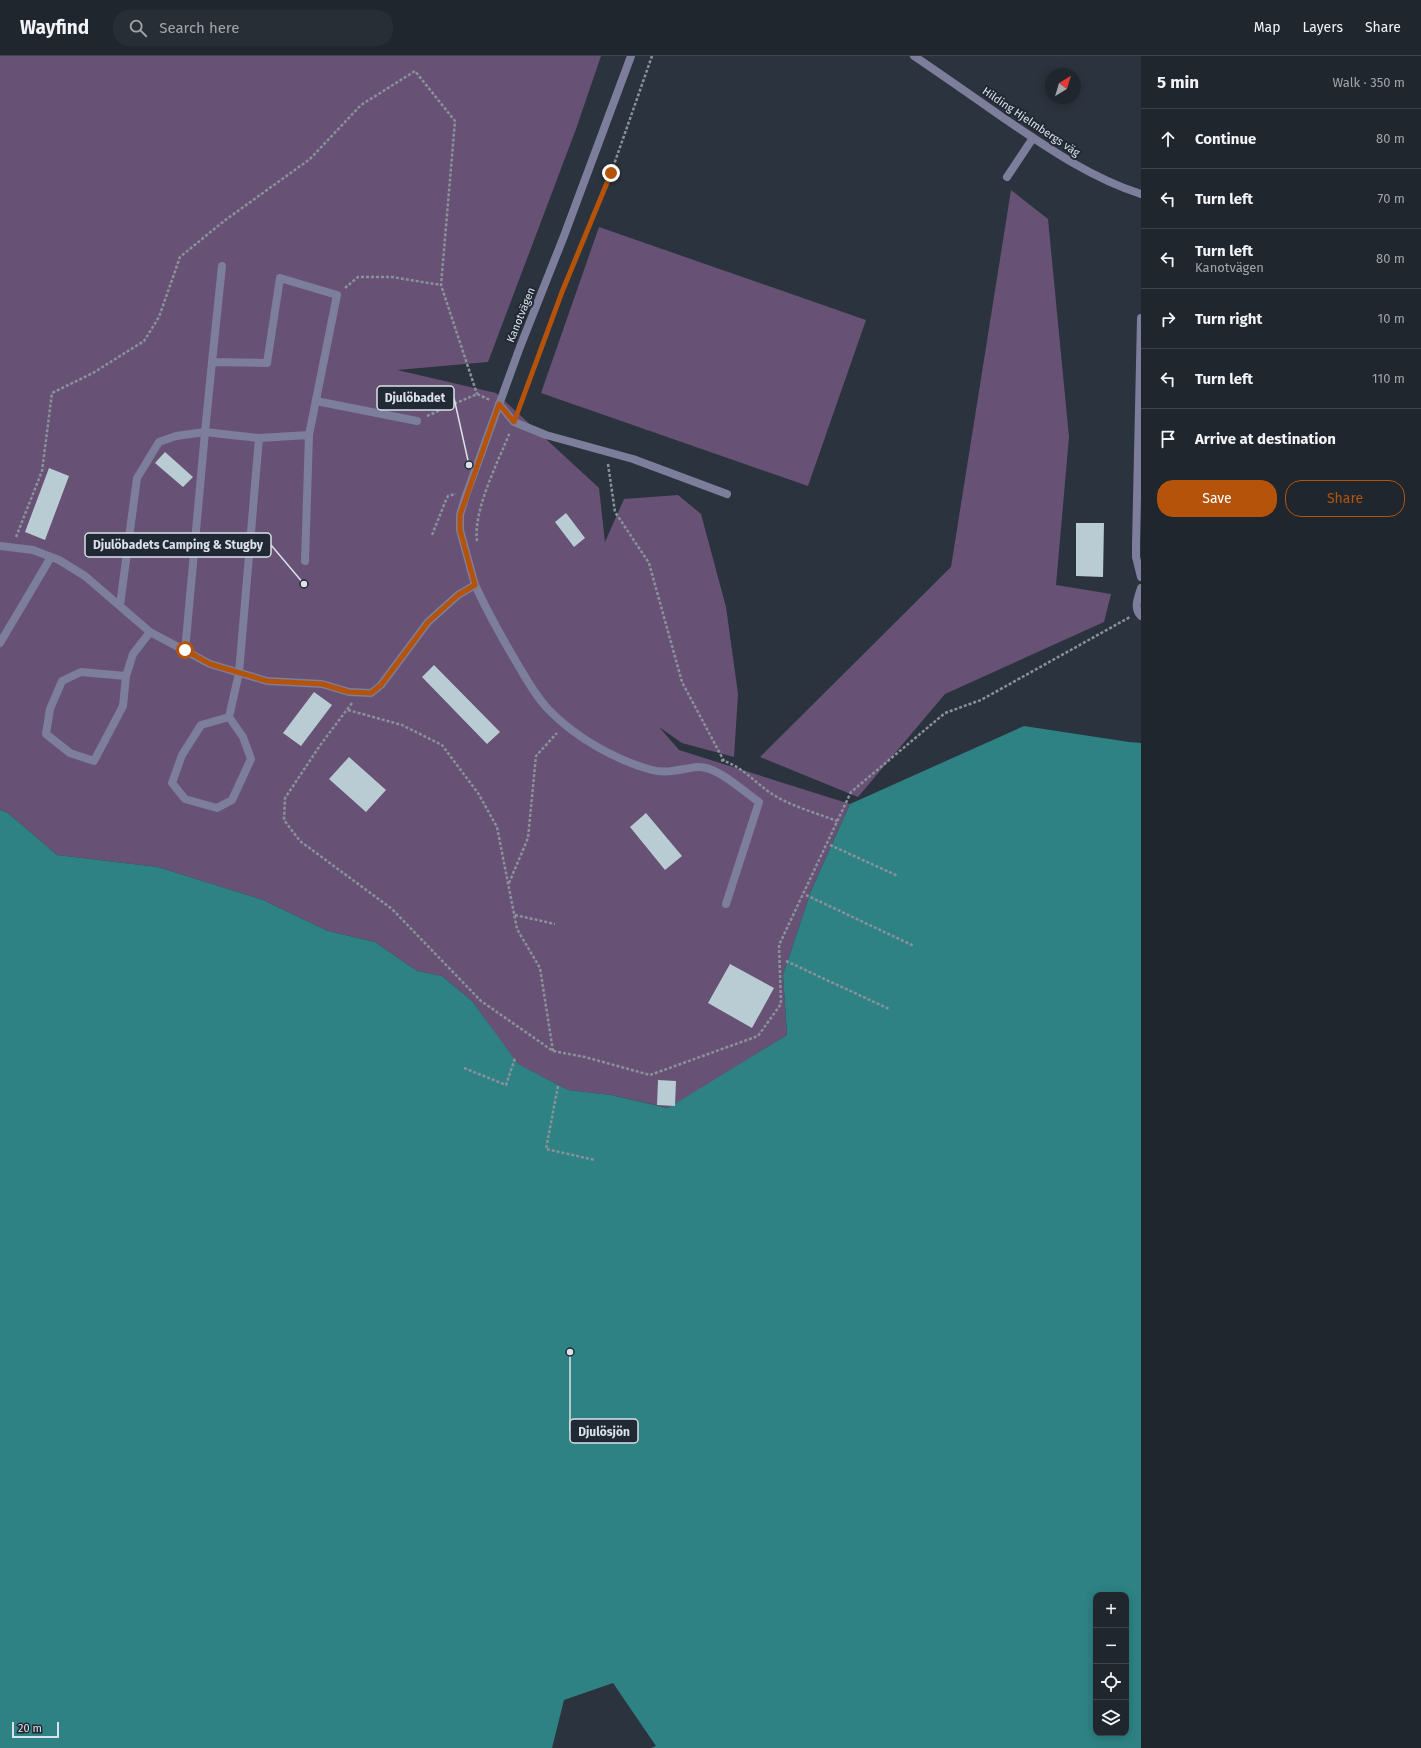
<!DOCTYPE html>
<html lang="en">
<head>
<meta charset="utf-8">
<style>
  body { margin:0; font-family:"Fira Sans",sans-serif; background:#282e36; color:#f1f3f6 }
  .controls { position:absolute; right:12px; bottom:12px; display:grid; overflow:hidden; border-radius:8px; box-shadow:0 2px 10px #0003 }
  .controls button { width:36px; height:36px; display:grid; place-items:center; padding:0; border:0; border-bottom:1px solid #3d434a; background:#20262e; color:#f1f3f6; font:20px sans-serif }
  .compass { position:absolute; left:1045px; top:12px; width:36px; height:36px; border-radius:50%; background:#20262e; box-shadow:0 2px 10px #0003; rotate:38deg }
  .scale { position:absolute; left:12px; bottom:10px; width:47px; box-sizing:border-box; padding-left:4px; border:2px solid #dbe1e8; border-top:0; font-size:11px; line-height:14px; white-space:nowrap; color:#dbe1e8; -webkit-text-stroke:3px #212934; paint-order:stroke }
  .stop { position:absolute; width:12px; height:12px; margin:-9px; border:3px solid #b45309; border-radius:50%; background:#fff }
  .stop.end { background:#b45309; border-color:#fff; box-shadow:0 1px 4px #0008 }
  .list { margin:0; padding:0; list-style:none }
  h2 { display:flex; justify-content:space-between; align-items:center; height:52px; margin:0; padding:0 16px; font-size:17px }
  h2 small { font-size:13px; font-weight:400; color:#a2a5aa }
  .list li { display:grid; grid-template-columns:26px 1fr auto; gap:12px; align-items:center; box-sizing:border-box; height:60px; padding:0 16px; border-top:1px solid #3d434a }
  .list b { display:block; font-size:15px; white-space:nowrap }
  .list p { margin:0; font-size:13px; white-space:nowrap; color:#a2a5aa }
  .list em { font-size:13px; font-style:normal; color:#a2a5aa }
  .actions { display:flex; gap:8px; padding:12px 16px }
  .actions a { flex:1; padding:9px 0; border:1px solid #b45309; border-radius:16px; text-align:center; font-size:14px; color:#b45309 }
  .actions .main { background:#b45309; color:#fff }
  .icon { flex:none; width:22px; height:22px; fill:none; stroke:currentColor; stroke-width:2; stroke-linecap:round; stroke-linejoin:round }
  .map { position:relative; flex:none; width:1141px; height:1692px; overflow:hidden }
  header { display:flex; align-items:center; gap:24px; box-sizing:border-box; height:56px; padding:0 20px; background:#20262e; border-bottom:1px solid #3d434a }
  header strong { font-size:19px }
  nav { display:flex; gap:22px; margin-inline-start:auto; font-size:14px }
  .search { width:280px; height:36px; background:#282e36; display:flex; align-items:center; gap:10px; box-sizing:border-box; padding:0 14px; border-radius:16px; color:#a2a5aa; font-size:15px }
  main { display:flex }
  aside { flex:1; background:#20262e }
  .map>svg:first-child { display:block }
</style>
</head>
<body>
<header>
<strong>Wayfind</strong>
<div class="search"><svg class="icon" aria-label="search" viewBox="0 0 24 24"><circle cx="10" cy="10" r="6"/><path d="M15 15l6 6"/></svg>Search here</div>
<nav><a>Map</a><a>Layers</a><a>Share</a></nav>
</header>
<main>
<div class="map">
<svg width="1141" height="1692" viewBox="0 0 1141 1692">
  <rect width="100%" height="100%" fill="#2b333e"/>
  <!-- green -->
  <path fill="#675275" d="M0,0H601L576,73L488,306L397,314L496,337L599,432L605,486L624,443L678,439L701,458L726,551L738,638L734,701L682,687L659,671L679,694L850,748L811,835L783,919L787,979L669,1052L611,1039L568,1034L517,1008L472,945L442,920L417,915L375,886L328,875L263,844L158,811L57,799L8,757L0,754Z
    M1011,134L1048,163L1069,381L1056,529L1111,538L1104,566L945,638L858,741L760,701L951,511Z
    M599,171L866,264L808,430L541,337Z"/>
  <!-- water -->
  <path fill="#2e8284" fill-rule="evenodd" d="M1024,670L1129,686L1141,687V1692H651L656,1690L613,1627L564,1644L552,1692H0V754L8,757L57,799L158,811L263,844L328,875L375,886L417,915L442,920L472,945L518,1008L568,1034L611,1039L668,1052L787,979L783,919L811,835L850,748ZM1096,1539H1126V1677H1096Z"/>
  <!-- building -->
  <path fill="#b9ccd4" d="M165,396L193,421L183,431L155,407Z
    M49,412L69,420L45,484L25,476Z
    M566,457L585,482L574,491L555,466Z
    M1076,467H1104L1103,521L1076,520Z
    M434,609L500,676L487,688L422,621Z
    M314,636L332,649L301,690L283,677Z
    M349,701L386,734L366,756L329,723Z
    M646,757L682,800L665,814L630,771Z
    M730,908L774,932L752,972L708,947Z
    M658,1024L676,1025L675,1050L657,1049Z"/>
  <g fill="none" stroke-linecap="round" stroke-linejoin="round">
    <!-- path -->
    <path stroke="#8a919a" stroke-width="2.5" stroke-dasharray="3 2" stroke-linecap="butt" d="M345,232L358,221H392L441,229
      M518,353L562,236L611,117L652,0
      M427,360L477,338L490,344
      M608,408L615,456L649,507L682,626L724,705
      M432,479L446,444L448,440L456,438
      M16,481L42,415L52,337L93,317L144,285L159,261L180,201L224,165L310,103L361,49L415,15L455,65L441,229L477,338
      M477,485C473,454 498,406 510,376
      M352,647L321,688L285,742L284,764L300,785L392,853L481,945L553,995L585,1001L650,1019L758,980L781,948L779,889L851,736L945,657L981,644L1130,561
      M348,654L402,669L442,689L478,737L497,771L517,873L540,912L553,995
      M721,704C742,710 754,726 772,738C791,750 816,757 837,765
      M830,789L898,820
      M509,827L528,782L536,700L557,677
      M806,839L914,890
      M515,859L555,868
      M786,905L889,953
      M464,1012L506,1029L515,1002
      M558,1030L546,1093L595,1104"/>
    <!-- service -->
    <path stroke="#7d7e9b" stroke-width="8" d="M1007,121L1033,82
      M1141,262L1136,488V501L1141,521
      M212,306L222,210
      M316,345L417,365
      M499,348L514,366L546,379L633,403L727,438
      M0,490L33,494L59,504L85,520L150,576L210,608L267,625L322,628L349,636L371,637L381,629L428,566L458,539L475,529C488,557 502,582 518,609C527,624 536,641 549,654C575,681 615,704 652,714C668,718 681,713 697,711C716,709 743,735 759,746L726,848
      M1141,532C1138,542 1133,552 1141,560
      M120,549L137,422L159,386L176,380L205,376L212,306L267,307L280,222L337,239L309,379
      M0,587L51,501
      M185,595L205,376L259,382
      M126,620L123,650L94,705L70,697L46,678L50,653L62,625L81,616L126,620L133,598L150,576
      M229,661L201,669L182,699L172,727L185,743L217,752L232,744L251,703L243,681L229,661L239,617L259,382L309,379L305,505"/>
    <!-- minor -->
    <path stroke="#7d7e9b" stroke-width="8" d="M914,0C945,21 975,42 1005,63C1048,92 1091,122 1141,138
      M475,529L460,474V459L465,442L520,291L564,180L631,0"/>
  </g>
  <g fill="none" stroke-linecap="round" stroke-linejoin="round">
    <!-- route -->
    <path stroke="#b45309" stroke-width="5" d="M185,594L210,608L267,625L322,628L349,636L371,637L381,629L428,566L458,539L475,529L460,474V459L499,348L514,366L562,236L611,117"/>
  </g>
  <g text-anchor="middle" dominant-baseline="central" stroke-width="4" stroke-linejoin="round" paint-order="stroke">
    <!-- street labels -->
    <g font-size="11" fill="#dbe1e8" stroke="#212934">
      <text transform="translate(1031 66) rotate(34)">Hilding Hjelmbergs väg</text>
      <text transform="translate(521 259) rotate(-68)">Kanotvägen</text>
    </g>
  </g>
  <!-- callouts -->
  <path fill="none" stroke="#dbe1e8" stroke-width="1.5" d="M469 409L454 342M304 528L271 489M570 1296L570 1375"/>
  <g fill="#dbe1e8" stroke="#212934" stroke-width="1.5">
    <circle cx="469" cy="409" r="4"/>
    <circle cx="304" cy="528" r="4"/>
    <circle cx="570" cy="1296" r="4"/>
  </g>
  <g fill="#212934" stroke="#dbe1e8" stroke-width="1.5">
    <rect x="377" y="330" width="77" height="24" rx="4"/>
    <rect x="85" y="477" width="186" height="24" rx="4"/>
    <rect x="570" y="1363" width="68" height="24" rx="4"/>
  </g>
  <g font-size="12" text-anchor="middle" font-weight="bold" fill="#dbe1e8">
    <text x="415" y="346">Djulöbadet</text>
    <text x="178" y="493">Djulöbadets Camping &amp; Stugby</text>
    <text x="604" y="1380">Djulösjön</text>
  </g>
</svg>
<div class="controls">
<button>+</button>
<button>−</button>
<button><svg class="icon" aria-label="locate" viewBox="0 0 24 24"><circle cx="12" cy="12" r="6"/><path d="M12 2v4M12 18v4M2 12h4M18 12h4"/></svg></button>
<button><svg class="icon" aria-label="layers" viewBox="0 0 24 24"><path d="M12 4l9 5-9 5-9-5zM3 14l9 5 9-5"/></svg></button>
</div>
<svg class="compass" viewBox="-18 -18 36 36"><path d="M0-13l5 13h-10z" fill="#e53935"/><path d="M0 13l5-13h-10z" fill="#a2a5aa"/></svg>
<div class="scale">20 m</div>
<div class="stop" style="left:185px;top:594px"></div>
<div class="stop end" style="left:611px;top:117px"></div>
</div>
<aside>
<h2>5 min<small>Walk · 350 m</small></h2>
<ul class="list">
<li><svg class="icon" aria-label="ahead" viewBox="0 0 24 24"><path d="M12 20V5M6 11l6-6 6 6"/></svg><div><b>Continue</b></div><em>80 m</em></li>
<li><svg class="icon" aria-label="left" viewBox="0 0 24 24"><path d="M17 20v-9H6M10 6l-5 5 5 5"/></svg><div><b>Turn left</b></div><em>70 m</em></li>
<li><svg class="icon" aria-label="left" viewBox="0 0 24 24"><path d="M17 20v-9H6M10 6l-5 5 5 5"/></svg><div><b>Turn left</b><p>Kanotvägen</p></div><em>80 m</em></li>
<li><svg class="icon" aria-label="right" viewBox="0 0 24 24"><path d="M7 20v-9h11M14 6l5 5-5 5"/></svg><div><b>Turn right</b></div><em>10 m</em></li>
<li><svg class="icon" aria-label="left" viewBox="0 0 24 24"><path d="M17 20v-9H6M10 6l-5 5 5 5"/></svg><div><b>Turn left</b></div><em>110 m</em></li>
<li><svg class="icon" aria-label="arrive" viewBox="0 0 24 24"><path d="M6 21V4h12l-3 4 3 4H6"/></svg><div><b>Arrive at destination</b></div></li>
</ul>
<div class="actions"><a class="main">Save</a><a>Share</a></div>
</aside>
</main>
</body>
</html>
